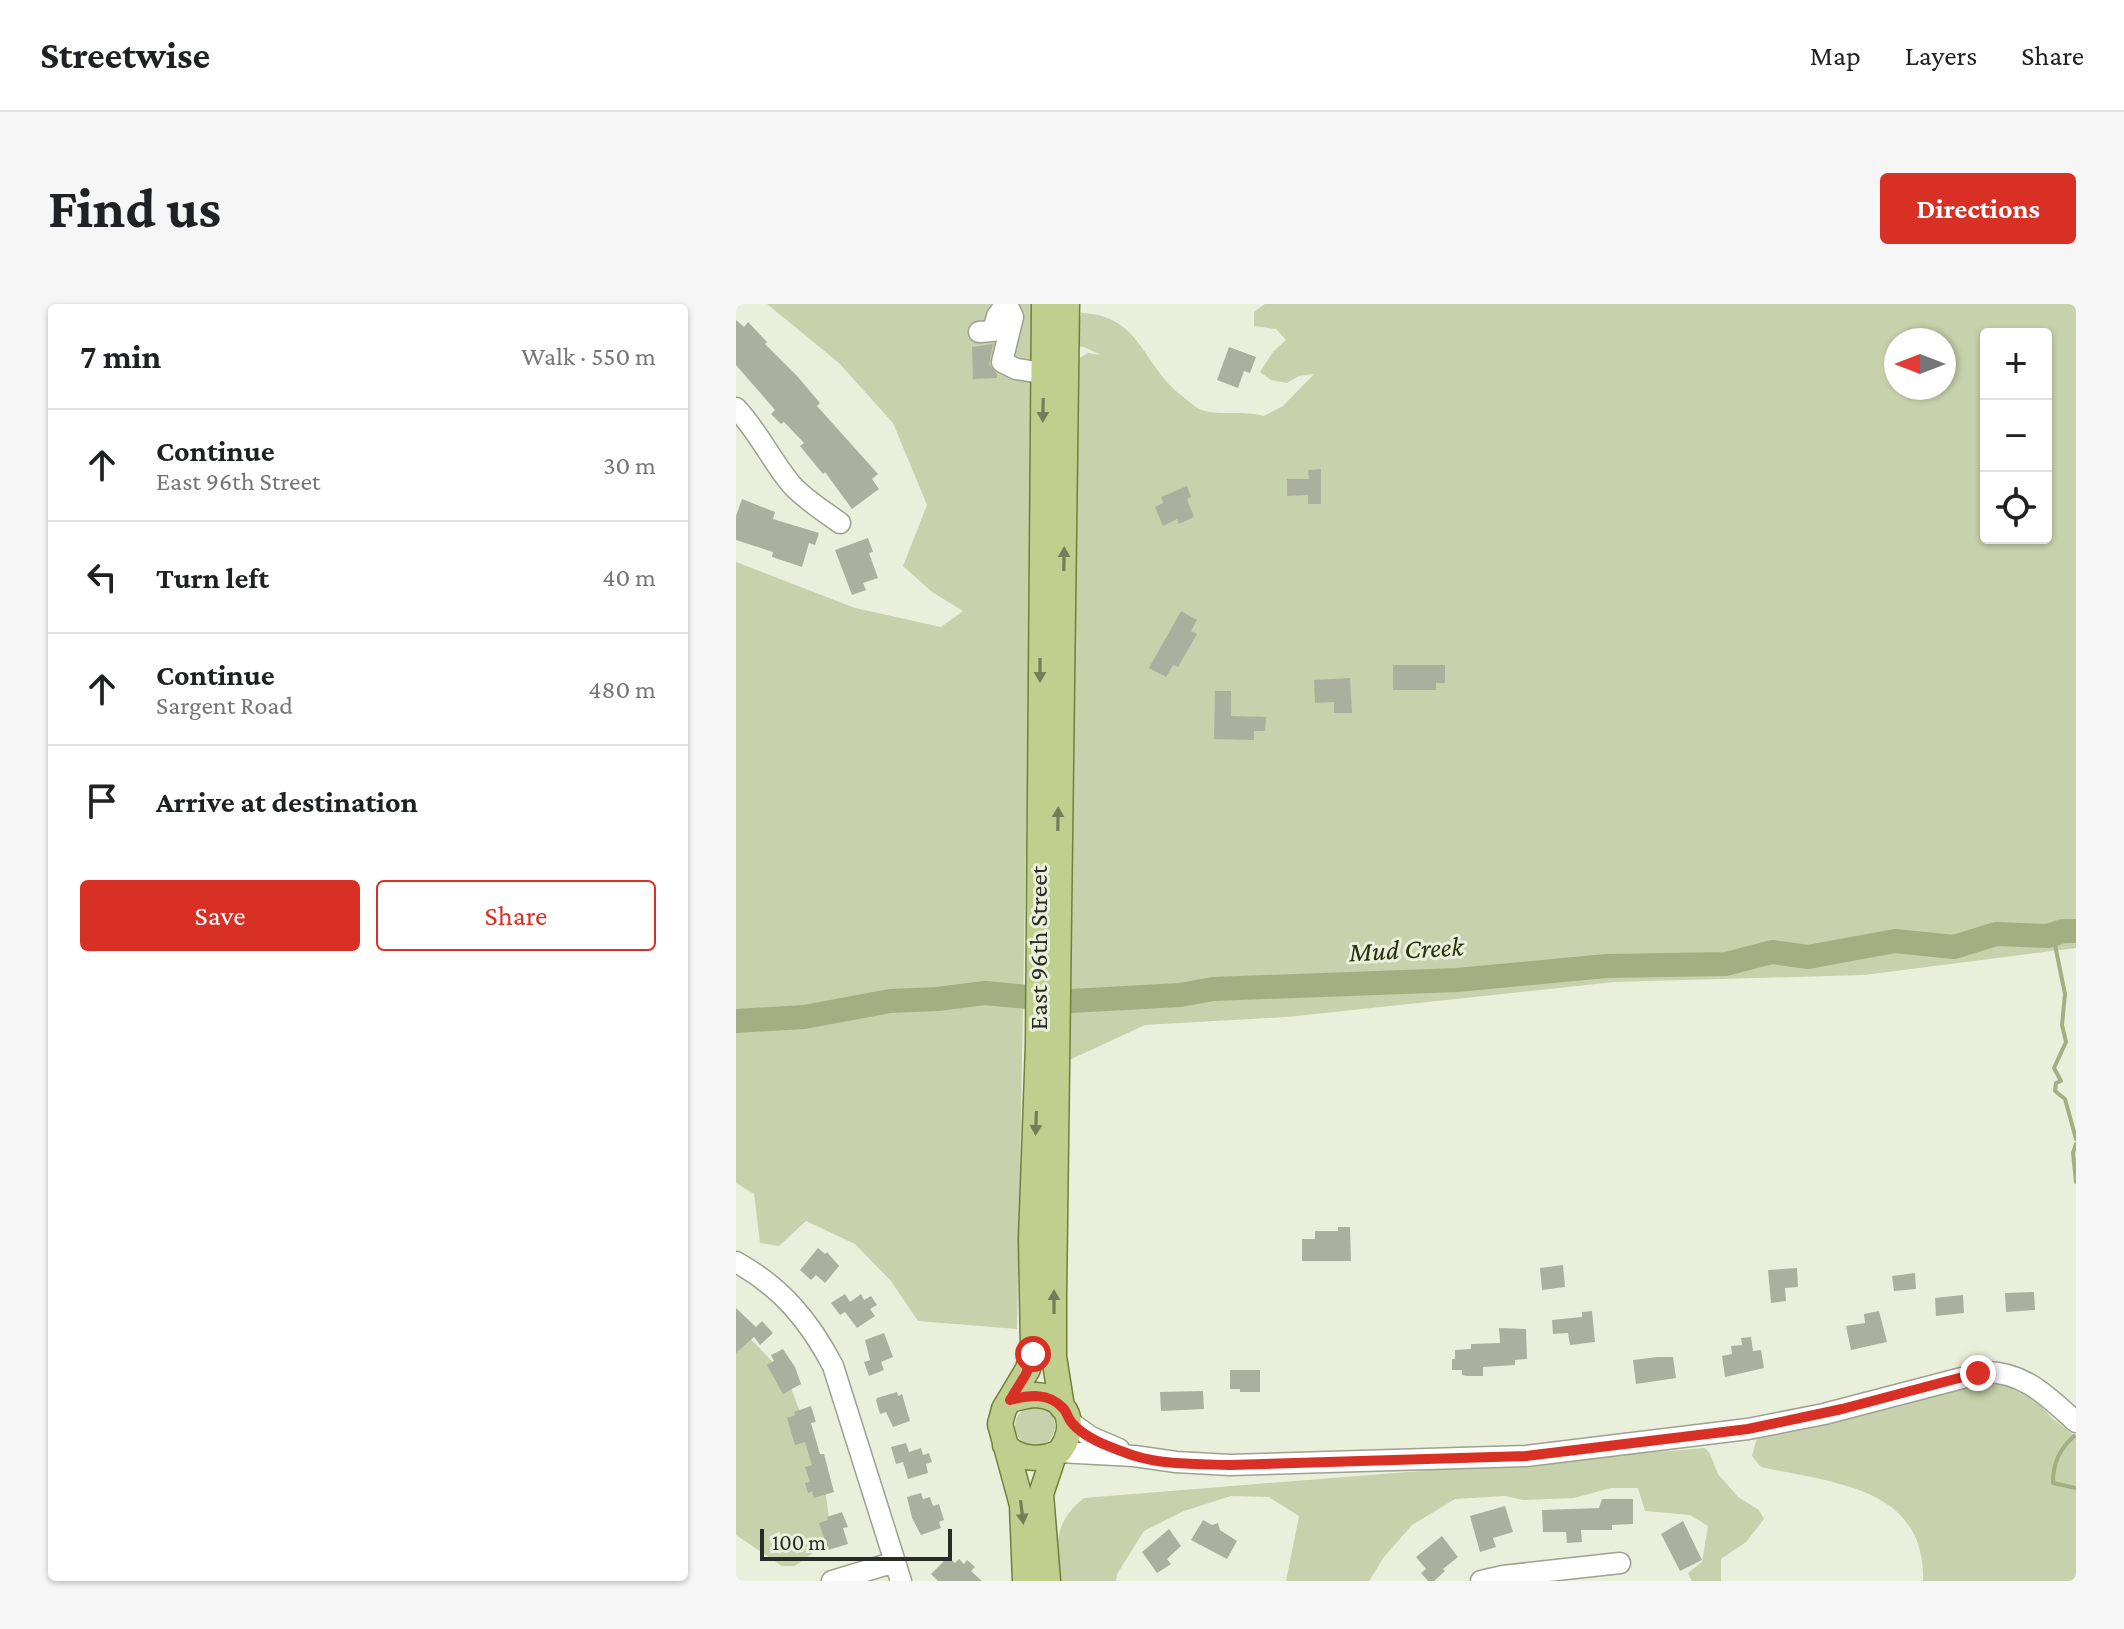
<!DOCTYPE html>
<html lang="en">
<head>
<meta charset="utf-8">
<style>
  body { margin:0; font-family:"Crimson Pro",serif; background:#f6f6f6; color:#202124 }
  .controls { position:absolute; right:24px; top:24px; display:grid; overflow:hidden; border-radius:8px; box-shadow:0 2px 6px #0004 }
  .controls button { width:72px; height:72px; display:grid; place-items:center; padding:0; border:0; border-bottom:2px solid #e0e0e0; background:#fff; color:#202124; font:40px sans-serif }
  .compass { position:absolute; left:1148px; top:24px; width:72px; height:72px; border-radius:50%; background:#fff; box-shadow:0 2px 6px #0004; rotate:270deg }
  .scale { position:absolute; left:24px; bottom:20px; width:192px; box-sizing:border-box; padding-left:8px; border:4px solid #292b24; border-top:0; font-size:22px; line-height:28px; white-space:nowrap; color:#292b24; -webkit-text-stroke:6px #eaefdc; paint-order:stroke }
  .stop { position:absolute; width:24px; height:24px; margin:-18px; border:6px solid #d93025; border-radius:50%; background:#fff }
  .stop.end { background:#d93025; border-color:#fff; box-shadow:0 2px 8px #0008 }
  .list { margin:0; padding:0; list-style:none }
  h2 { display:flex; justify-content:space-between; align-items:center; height:104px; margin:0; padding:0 32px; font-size:34px }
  h2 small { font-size:26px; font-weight:400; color:#757577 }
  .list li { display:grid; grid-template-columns:52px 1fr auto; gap:24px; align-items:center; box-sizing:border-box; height:112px; padding:0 32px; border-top:2px solid #e0e0e0 }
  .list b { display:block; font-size:30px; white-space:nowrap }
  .list p { margin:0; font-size:26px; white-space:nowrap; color:#757577 }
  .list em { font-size:26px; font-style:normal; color:#757577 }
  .actions { display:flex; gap:16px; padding:24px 32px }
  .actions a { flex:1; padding:18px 0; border:2px solid #d93025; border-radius:8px; text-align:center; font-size:28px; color:#d93025 }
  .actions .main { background:#d93025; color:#fff }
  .icon { flex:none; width:44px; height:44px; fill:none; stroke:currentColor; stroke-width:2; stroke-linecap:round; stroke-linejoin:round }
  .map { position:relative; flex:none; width:1340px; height:1277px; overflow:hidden; border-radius:8px }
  header { display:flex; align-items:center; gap:48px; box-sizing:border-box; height:112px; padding:0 40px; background:#fff; border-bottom:2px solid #e0e0e0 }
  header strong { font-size:38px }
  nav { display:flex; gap:44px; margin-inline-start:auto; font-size:28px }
  .intro { display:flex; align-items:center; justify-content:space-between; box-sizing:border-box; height:192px; padding:0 48px }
  h1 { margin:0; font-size:56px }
  .button { padding:20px 36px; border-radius:8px; background:#d93025; color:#fff; font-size:28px; font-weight:700 }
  main { display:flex; gap:48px; padding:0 48px }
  aside { flex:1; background:#fff; border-radius:8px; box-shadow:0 2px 6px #0004 }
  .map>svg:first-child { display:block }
</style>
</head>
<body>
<header>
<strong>Streetwise</strong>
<nav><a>Map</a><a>Layers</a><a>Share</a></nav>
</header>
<div class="intro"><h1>Find us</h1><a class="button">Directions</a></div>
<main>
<aside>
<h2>7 min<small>Walk · 550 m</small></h2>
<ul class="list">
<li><svg class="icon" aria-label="ahead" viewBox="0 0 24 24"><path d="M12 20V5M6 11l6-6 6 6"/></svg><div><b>Continue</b><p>East 96th Street</p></div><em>30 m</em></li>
<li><svg class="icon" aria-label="left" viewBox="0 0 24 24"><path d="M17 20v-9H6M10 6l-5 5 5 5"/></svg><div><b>Turn left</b></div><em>40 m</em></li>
<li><svg class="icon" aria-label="ahead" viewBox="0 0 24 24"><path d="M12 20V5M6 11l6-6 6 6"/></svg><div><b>Continue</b><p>Sargent Road</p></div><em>480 m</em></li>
<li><svg class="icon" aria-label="arrive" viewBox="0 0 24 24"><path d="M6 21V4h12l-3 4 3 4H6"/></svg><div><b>Arrive at destination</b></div></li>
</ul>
<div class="actions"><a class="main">Save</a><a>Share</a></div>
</aside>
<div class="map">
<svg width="1340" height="1277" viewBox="0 0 1340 1277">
  <rect width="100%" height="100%" fill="#eaefdc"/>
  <!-- green -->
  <path fill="#c7d1ab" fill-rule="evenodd" d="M31,0H300L281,1025L182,1017L155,977L119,940L70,917L43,942L24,939L18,890L0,879V258L119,304L205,323L227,307L196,288L167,262L191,201L157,119L103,59Z
    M529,0H1340V644L1128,671L878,678L551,713L409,721L329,758L339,57L352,49L365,51L348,43H341L340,28L345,9C405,11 406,61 446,92C452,96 459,104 466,106C484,112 507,106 528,112L547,102L578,70L563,72L551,79L535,76L524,68L537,48L550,36L540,25L518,22V8ZM1250,30H1310V234H1250ZM1160,36H1208V84H1160Z
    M0,1020L51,1073L87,1170L96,1235L59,1262H46L0,1231Z
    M1243,1074L1289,1085L1316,1114L1340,1133V1277H1187C1190,1182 1095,1179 1025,1163L1016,1152L1021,1134Z
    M279 1122a20 20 0 1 1 40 0a20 20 0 1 1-40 0Z
    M969,1144L974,1150L982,1170L1002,1193L1023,1206L1028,1215L1010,1238L985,1255V1277H956L952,1269L966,1258L972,1222L954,1211L909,1207L902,1184H875L838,1194L787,1196L769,1192L719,1195L676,1221L648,1253L633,1277H550L563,1212L533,1193L495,1192L448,1207L408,1227L381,1270L380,1277H321C321,1240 317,1219 348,1194Z"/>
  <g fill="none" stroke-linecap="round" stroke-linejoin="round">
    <!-- stream -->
    <path stroke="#a3af82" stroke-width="4" d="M1317,631L1329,690L1326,721L1330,738L1318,764L1325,777L1320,779L1319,787L1329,795L1340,835
      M1340,840L1337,849L1340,878
      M1338,1132C1323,1146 1317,1159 1317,1179L1340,1184"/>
    <!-- river -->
    <path stroke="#a3af82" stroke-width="24" d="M0,717L68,713L154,697L201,695L249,689L334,697L444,691L477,685L721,676L870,662L990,660L1036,648L1072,653L1159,637L1218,643L1260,630L1312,632L1327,627H1340"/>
  </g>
  <!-- building -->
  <path fill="#abb09e" d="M0,16L8,23L12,18L31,38L29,40L62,73L84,99L81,102L142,170L136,175L143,185L116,205L89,168L87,170L64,142L68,139L48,118L45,120L35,110L39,106L0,61Z
    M257,40L253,60L261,70V74L237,75L236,43Z
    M493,43L520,53L514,69L508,67L502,84L481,76Z
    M585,165V200H572V191L551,192V175H573L572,166Z
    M451,182L455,193L451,195L458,213L443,220L441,215L427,222L419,203L427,199L425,193Z
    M6,195L39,208L37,215L83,229L79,241L73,239L66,263L36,253L37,248L0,236V212Z
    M132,234L137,248L133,249L142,274L127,279L130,286L116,291L99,246Z
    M445,307L461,316L455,327L461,330L442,363L437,361L430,373L413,364Z
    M657,361H709V379H700V386H657Z
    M614,374L616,409H598V398L579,399L578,376Z
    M479,387H495V412L530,413L529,427H518V436L478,435Z
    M602,923H614L615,957H566V935H579V927H602Z
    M82,944L89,950L91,948L103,962L89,979L80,971L75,976L64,966Z
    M827,961L829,983L806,986L804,964Z
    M1061,964L1062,983L1049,984L1050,997L1035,999L1032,966Z
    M1179,969L1180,985L1158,987L1156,972Z
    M1298,988L1299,1006L1270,1008L1269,989Z
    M109,990L114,998L125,990L128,996L135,992L141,1001L134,1005L139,1012L121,1024L109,1008L104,1011L95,999Z
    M1227,991L1228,1009L1200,1012L1199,994Z
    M0,1004L20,1023L26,1017L37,1029L24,1041L18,1033L0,1049Z
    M856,1007L859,1038L834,1041L832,1029L817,1030L816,1016L846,1013V1008Z
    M1143,1007L1151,1038L1115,1046L1110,1022L1129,1019L1128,1010Z
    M763,1024L790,1025L791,1055L779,1056V1061L747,1063V1072H731L726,1071V1066H716V1055H719V1046L735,1045V1040L764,1039Z
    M148,1029L157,1053L145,1058L148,1066L133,1072L128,1058L134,1056L129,1036Z
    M1015,1033L1017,1047L1025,1046L1028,1064L989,1073L986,1052L996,1050L995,1042L1006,1041L1005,1034Z
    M47,1045L59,1063L65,1080L47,1090L31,1061L38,1057L35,1051Z
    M921,1053H937L940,1074L900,1080L897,1056Z
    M494,1066H524V1088H504V1085H494Z
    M467,1087L468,1105L425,1107L424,1088Z
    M161,1088L162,1092L166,1090L174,1117L157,1123L150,1108L144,1110L140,1096L141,1094Z
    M75,1102L80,1118L75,1119L84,1150H88L98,1188L78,1194L76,1187L72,1189L69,1179L74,1178L69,1163L76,1161L69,1138L59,1141L51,1114L59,1111L58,1108Z
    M170,1139L173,1148L185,1144L187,1151L193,1149L196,1158L190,1160L192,1169L172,1175L167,1158L160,1160L155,1143Z
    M185,1189L187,1195L194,1193L197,1202L203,1200L208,1216L203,1218L205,1224L185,1231L176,1214L171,1193Z
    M866,1195H897V1220L876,1221V1226H845L846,1238L831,1239L830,1228H807L806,1206L863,1204Z
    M769,1202L777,1228L757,1234L760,1243L744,1248L734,1212Z
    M106,1208L112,1223L107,1224L112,1240L92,1246L83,1219L92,1216L91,1213Z
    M467,1216L476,1221L482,1219L484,1226L501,1237L491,1255L455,1236Z
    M947,1217L966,1256L944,1267L925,1230Z
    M433,1225L445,1242L431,1255L435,1260L421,1269L406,1248Z
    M706,1232L722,1253L707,1265L709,1267L698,1277H692L685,1269L690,1265L680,1253Z
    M212,1253L219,1259L223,1255L228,1260L231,1256L239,1263L235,1267L246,1277H202L195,1270Z"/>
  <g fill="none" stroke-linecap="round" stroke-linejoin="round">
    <!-- minor casing -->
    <g stroke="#9ca190" stroke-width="23">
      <path id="minor" d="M271,0L277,13L266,58L280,65L307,69
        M243,28L257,27L261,12L270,0
        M0,104C22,127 35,156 55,180C69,196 88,207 104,219
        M0,958C45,983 73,1016 97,1062L165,1277
        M334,1118L355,1133L383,1145
        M323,1148L398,1152L440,1158L494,1161L790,1152L1012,1125L1088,1110L1249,1068C1289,1068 1312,1093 1340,1118
        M96,1277L159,1258
        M745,1277L767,1272L884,1259"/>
    </g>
    <!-- major casing -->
    <g stroke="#708038" stroke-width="27">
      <path id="major" d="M326,1103L318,1053V993L331,0
        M269,1141C283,1156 305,1157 323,1148C342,1124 334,1093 300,1091C292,1091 283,1094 274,1096
        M289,1277L286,1201L264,1120L268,1105L292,1065L297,1042L295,935L302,741L308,0
        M312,1277L305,1190L318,1151"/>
    </g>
    <!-- minor -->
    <use href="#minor" stroke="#fff" stroke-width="20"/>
    <!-- major -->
    <use href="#major" stroke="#c0ce8e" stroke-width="24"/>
  </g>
  <!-- one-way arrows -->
  <defs><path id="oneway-solid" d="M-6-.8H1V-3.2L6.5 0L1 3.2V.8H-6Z" transform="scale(2)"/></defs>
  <g fill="#747c59">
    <use href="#oneway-solid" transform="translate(307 106) rotate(91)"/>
    <use href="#oneway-solid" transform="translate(328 255) rotate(-89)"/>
    <use href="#oneway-solid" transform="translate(304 366) rotate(90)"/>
    <use href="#oneway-solid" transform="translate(322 515) rotate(-89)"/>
    <use href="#oneway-solid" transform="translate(300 819) rotate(92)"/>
    <use href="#oneway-solid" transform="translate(318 998) rotate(-90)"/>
    <use href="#oneway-solid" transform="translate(286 1208) rotate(83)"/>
  </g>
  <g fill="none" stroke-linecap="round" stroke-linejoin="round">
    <!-- route -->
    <path stroke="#d93025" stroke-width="10" d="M297,1050L290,1070L274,1096C293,1091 312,1088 327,1104C331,1108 332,1115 336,1119C349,1135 377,1144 396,1151C426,1161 462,1160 494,1161L790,1152L1012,1125L1106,1105L1242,1069"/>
  </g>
  <g text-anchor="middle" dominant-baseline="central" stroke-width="6" stroke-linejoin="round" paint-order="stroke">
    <!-- street labels -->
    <g font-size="26" fill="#292b24" stroke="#eaefdc">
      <text transform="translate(302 644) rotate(-90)">East 96th Street</text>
    </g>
    <!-- water labels -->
    <g font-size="28" font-style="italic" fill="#272f0b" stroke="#eaefdc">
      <text transform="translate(670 645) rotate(-3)">Mud Creek</text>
    </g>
  </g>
</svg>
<div class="controls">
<button>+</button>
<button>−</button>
<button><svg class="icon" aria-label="locate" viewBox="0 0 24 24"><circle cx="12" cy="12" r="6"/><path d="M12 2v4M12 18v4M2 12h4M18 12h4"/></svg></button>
</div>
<svg class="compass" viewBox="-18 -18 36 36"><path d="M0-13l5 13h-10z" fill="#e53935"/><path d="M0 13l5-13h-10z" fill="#757577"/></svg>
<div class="scale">100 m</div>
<div class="stop" style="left:297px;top:1050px"></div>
<div class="stop end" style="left:1242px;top:1069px"></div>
</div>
</main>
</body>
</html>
